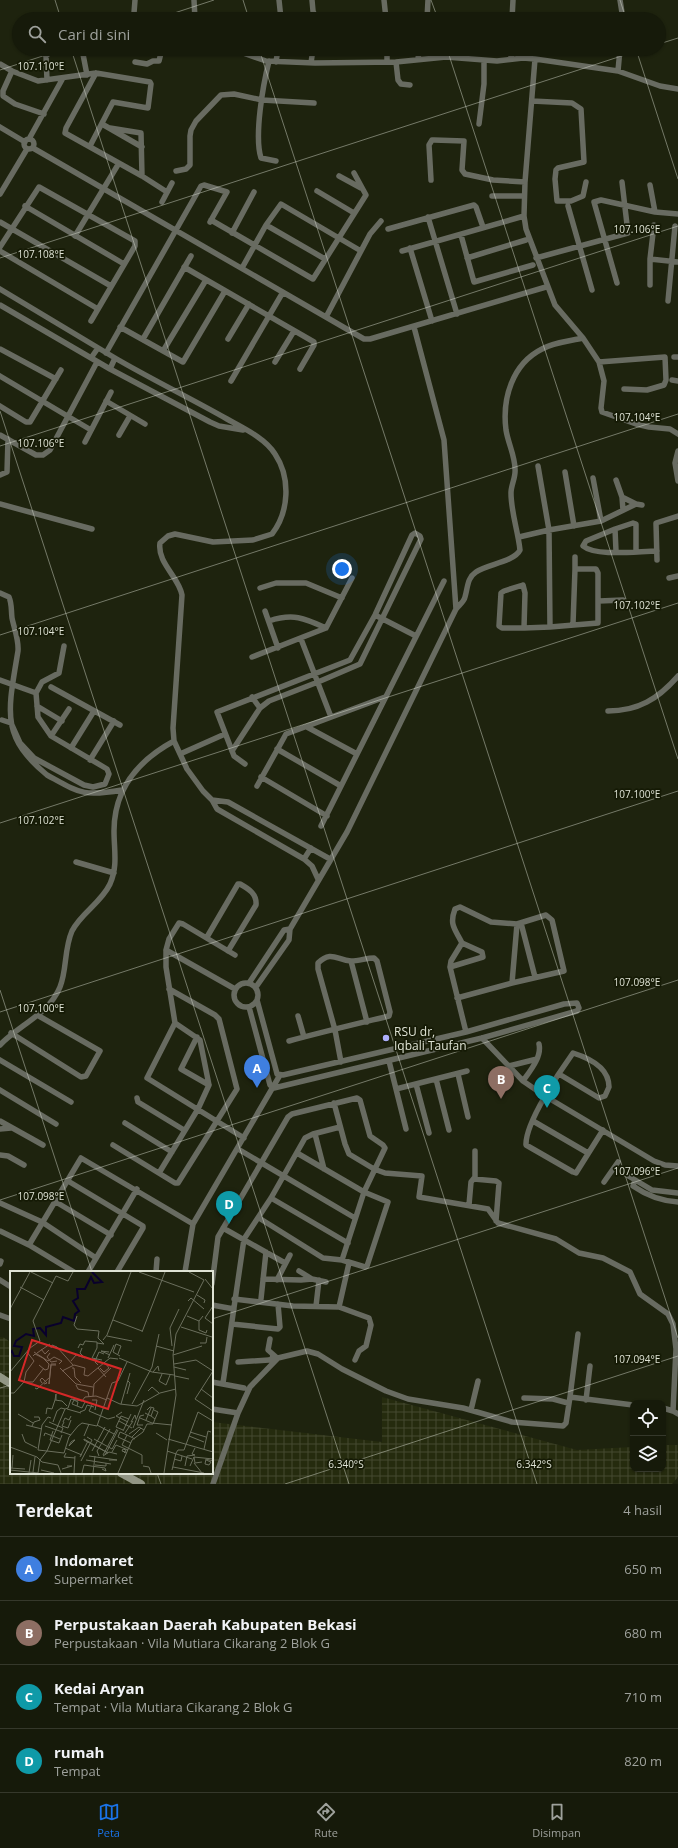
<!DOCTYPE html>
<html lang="id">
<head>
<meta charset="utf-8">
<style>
  body { margin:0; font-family:"Open Sans",sans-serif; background:#232718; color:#f1f3f6 }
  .controls { position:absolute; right:12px; bottom:12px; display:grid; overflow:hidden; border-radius:8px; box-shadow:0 1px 3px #0004 }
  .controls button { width:36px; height:36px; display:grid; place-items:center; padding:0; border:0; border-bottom:1px solid #35382b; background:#161a0a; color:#f1f3f6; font:20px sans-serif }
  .you { position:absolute; left:342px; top:569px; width:14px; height:14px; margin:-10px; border:3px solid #fff; border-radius:50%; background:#1a73e8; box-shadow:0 0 0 6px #1a73e833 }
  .badge { display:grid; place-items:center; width:26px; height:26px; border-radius:50%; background:#1a73e8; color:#fff; font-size:13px; font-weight:700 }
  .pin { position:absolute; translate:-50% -33px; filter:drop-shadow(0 1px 2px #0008) }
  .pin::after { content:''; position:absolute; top:21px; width:14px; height:12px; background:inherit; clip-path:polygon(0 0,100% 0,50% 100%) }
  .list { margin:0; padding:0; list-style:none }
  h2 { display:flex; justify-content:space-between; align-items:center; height:52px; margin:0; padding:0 16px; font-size:17px }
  h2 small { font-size:13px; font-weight:400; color:#9ea19c }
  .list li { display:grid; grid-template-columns:26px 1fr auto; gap:12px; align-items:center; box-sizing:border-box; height:64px; padding:0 16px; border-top:1px solid #35382b }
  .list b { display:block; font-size:15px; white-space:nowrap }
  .list p { margin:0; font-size:13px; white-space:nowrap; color:#9ea19c }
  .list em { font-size:13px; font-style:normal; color:#9ea19c }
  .icon { flex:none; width:22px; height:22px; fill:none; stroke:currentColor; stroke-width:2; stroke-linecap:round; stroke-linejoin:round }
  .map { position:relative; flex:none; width:678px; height:1484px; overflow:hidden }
  .search { position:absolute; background:#161a0a; box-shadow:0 1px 3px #0004; left:12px; right:12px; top:12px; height:44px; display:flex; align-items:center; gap:10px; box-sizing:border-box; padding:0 14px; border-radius:22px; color:#9ea19c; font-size:15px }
  .sheet { height:308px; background:#161a0a }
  nav { display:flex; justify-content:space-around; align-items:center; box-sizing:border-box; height:56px; border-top:1px solid #35382b; background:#161a0a; font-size:11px; color:#9ea19c }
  nav a { display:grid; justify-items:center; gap:2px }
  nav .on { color:#1a73e8 }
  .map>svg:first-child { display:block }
</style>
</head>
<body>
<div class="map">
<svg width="678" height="1484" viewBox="0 0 678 1484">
  <defs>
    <pattern id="industrial-grid" width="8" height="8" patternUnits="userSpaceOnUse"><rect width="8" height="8" fill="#252b0e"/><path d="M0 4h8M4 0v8" fill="none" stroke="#444930"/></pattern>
  </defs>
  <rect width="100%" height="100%" fill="#1e230e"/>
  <!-- industrial -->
  <path fill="url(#industrial-grid)" d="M0,1337L5,1338L11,1343V1473H212V1422L382,1442V1397L577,1450L633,1447V1469H663V1445H678V1477L672,1484H0Z"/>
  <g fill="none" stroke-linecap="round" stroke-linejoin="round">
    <!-- street -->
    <path stroke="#686b61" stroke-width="5.5" d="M135,0L134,13L136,19
      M194,0L195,19
      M279,0L281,19
      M312,0L313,11L316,19
      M384,0L386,19
      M620,0L623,19
      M427,19L428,0
      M512,19L513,0
      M82,49L87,75
      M126,49L161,53L159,61H153L147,64L135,62
      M232,49L266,61L315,63L396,62L446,57L497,61L523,58L535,59L618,71L660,86L678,89
      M418,58L420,49
      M511,59V49
      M535,59L525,182L524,216L526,229L555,305L583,338L599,362L604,381L601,408L602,412L636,424L649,427L670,429L678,434
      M269,61C263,85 254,136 261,158L276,161
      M276,62L278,49
      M387,62V49
      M396,62L398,80L401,84L410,85
      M311,63L313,49
      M0,64L12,71
      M618,71L620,49
      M96,73L66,128L65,133L142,176L167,192
      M47,80L46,56L49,53L63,49
      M532,101L572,103L581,109L584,162L558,168L556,170L555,179L557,201H571L583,196L586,182
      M44,114L15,104L3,96V91L12,71L38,81L96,73L150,82L151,84L148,108L113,102L90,146
      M102,124L142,147
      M479,124L484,84V60
      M0,127L25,142
      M110,128L141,133L142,176
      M29,139L63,78
      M24 144a5 5 0 1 1 10 0a5 5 0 1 1-10 0Z
      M33,148L364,339H370L546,287
      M176,171L186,169L190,165V136L191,130L196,121L221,95L234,94L262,100L314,103
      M339,176L361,188
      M431,180L429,145L432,140H434L464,141L462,170L465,174L493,180L525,182
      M650,185L655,212
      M317,191L354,213
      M0,194L27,149
      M492,196H524
      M162,202L172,183
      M25,206L124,264
      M568,206L592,290
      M428,217L457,314
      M211,220L313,279L366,195L354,173
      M0,222L111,286
      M266,225L325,259
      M388,229L474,205L476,207L483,227
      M232,233L254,192
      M461,235L474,282L533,265
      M75,236L119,163
      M0,247L39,187L135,241V246L91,321
      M410,248L432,321
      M0,251L98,309
      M402,251L524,216
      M467,258L526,240
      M536,258L628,233L622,182
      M650,259L678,262
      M184,267L314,342V345L300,369
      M242,268L266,225L281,204L361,251
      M617,283L594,202L601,200L655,212L678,214
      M650,285V259L654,225
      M0,289C38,312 76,335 115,358C151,379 190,398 227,419C243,428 265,438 275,454C291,478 289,512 272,534L253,540L213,542L175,534L168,536L160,543C157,563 179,577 182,595L173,728L174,741L187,769L203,791L212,800L217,809L304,859L312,866L318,879
      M668,301L675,226
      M0,305L110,369L210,422L219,426L243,430
      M326,317L370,234L381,221
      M120,327L183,362L225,291
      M143,339L191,256
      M228,339L249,304
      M0,349L56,379
      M163,351L206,280
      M106,353L201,186L204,185L227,192L210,222
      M674,357H678
      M91,358L98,348
      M275,362L294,331
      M599,362L665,357L666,380L664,385L647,390L624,389
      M110,369L115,358
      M0,376L91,430
      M672,380L678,381
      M231,381L283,292
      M106,401L145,424
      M0,406L26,422H30L61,370
      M0,435L36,455H43L50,450L97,362
      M119,435L130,416
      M85,442L111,392
      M678,451L675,463L678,481
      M538,466L549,530L601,521L636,504L642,505
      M565,472L574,526
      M0,475L7,472L8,439
      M593,478L601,521
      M616,480L622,497L623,510
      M622,497L636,504
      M0,504L92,529
      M615,529L586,541L583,546C596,557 639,551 657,551
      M519,537L549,530L550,627L524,628L525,593L523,585L504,591L501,593L499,626L502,628H524
      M616,551L615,529L633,523L636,524V551
      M575,557V569
      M657,560L656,523L678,516
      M669,578L678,576
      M260,588L276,583H306L342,598
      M0,593L9,597C12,604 11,610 12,618C14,628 19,640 18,651C8,712 0,736 47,775C80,793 83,797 122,790
      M599,601L623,600
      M456,609C459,605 464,602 465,597C468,587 467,578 476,572C487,564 514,562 520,550C518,531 511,512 511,493C511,485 516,477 515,469C515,456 508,443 506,430C502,399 512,364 542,349C554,342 570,341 583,338
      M265,611L278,648
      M375,615L416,636
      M269,621C293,613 304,618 326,628
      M550,627L598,623V573L596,569H575L573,624
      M301,639L331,717
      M252,657L326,628L352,578
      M0,680L36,693L38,717L51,736L107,769L109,774L105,784L93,787L84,785L34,758L20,743L11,723L2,720
      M51,687L120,725
      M36,693L42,682L59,673L64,646
      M252,697L260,708
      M37,706L62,721
      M608,711C638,711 658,699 678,676
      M307,727L357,754
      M51,736L69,709
      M71,748L94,711
      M277,749L341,786
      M232,751L260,708L269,701L318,682L360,664L421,539L420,536L415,533L412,535L375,615L350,660L217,712L234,756L245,764
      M180,754L225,734
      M90,760L114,721
      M261,777L327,816
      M257,786L286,734L385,697
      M212,800L228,802L330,859
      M321,826L444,581
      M304,859L311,848
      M76,862L114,873
      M521,923L535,977
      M290,929L347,832L456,609L444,440L414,327
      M207,937L238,884H240C249,889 257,894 256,905L228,951
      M166,950L235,989
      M235,955L183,924L179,923L169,939L166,950V967L175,1023L147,1078L244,1138
      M351,961L367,1022
      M450,967L483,957L482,952L462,943
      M234 995a12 12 0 1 1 24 0a12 12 0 1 1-24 0Z
      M249,983L284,930L290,929L289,940L256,987
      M457,998L512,983L564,971L552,920L546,915L517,924L512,983
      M249,1007L270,1085L274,1088L482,1038L577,1011L579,1008L577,1003L564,1004L466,1032L283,1075L277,1074L276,1070L257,1000
      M298,1016L304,1037
      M466,1032L450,967L451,961L462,943C455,929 449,925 455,909L460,907L491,922L517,924
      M11,1033L81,1077L86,1076L100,1051L39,1016
      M197,1037L181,1069L209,1085
      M482,1038L523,1081L545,1096L654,1161L665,1165L678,1166
      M289,1041C322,1032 356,1024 389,1016L390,1012L377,961L374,958C367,958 359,961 351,961C337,960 331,950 318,963V969L335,1030L341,1062
      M0,1045C19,1025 49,1014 60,987C67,970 64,949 72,931C81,913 101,903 110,884C118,866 114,850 114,831C114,788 139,760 174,741
      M0,1060L71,1102
      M389,1061L406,1129
      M509,1066L537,1059
      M458,1074L468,1117
      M559,1074L599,1098L605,1096L609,1087C609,1068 589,1058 573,1053C560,1071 525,1123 526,1145L573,1172L576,1173L603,1130
      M436,1079L449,1130
      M523,1081C530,1071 542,1057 539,1044
      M416,1084L429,1133
      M396,1089L467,1071
      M0,1090L56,1124
      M137,1098L138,1102L184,1130
      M334,1103L345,1144L349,1154L374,1169L385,1173L422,1176L419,1197L488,1209L498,1223L556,1239L579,1253L603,1258L630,1272L640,1294L668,1314L673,1324L676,1349L673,1411
      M0,1121L43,1145
      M533,1121L588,1153
      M125,1123L172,1152
      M0,1129L11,1128
      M315,1134L324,1169
      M113,1145L175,1183H178L237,1089L219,1019L215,1015L169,989
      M238,1149L355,1218
      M0,1155L8,1156L24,1165
      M615,1168L652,1190L678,1193
      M159,1173L198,1109L209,1085L200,1040L175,1023
      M474,1179L496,1181L499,1183L496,1221
      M635,1180L633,1186C646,1195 662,1201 678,1202
      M68,1181L143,1226V1228L117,1272
      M604,1182L618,1162
      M271,1198L348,1243
      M56,1202L111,1235
      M0,1203L42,1222L96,1258
      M469,1205L471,1182L475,1177V1151
      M259,1218L323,1258L342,1260L365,1267L367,1266L388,1202L364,1192L297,1153
      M223,1228L285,1263
      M0,1231L29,1245L74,1272
      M29,1245L81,1158L193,1224
      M0,1264L1,1261
      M299,1271L312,1279L326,1282
      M88,1272L137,1189
      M156,1272L157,1259
      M185,1272L193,1224L280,1075
      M263,1279L301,1280L312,1279
      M0,1280L11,1287
      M277,1280L290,1255
      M212,1284L218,1237L288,1117L292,1114L357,1098L360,1100L370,1136L383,1145L385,1148L364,1192L342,1260
      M234,1299L293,1306L339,1307L369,1318L371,1325L366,1346L359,1351L355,1360
      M261,1299L266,1252
      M212,1305L234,1309
      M316,1306L319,1280
      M339,1307L349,1263
      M0,1315L11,1319
      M232,1324L278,1329L280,1327L278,1304
      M270,1339L268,1350L276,1357
      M238,1362L269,1360L272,1359L273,1355
      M212,1382L244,1388
      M223,1383L244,1239L271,1198L305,1138L313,1134L340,1127
      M570,1397L578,1334
      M524,1398L553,1399L568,1403
      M586,1400L590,1366
      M663,1408L673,1411L678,1414
      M212,1409L238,1413
      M471,1410L478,1381
      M213,1484L238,1413L250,1387L278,1358L307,1351L318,1354L342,1369L386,1391L408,1399L463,1408L512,1422L563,1426L566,1423L570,1397L633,1405"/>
    <!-- secondary -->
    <path stroke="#929685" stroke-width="8" d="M0,1377L11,1384
      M121,1473L141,1484"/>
  </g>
  <!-- ticks -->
  <path fill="none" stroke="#dee2d4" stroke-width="1" stroke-opacity="0.45" d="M55,0L61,19M243,0L249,19M431,0L438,19M620,0L626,19M156,19L214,0M659,44L678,38M71,49L537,1484M259,49L678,1338M447,49L678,759M636,49L678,179M0,70L64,49M0,258L643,49M0,411L349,1484M0,446L678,226M0,635L678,414M0,823L678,603M0,990L92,1272M0,1012L678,791M0,1200L678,980M212,1319L678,1168M0,1388L11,1385M157,1473L161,1484M285,1484L678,1356"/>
  <!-- markers -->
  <circle fill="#adaffb" stroke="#151a05" stroke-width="1.5" cx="386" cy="1038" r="4"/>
  <g text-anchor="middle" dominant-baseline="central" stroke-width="3.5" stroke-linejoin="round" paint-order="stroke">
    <!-- poi labels -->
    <g font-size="12" fill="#dee2d4" stroke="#151a05" text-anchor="start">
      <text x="394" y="1031">RSU dr,<tspan x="394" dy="14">Iqbali Taufan</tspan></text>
    </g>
  </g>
  <!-- overview -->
  <g transform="translate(10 1271)">
    <rect width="203" height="203" fill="#1e230e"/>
    <path fill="none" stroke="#09002c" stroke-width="2" d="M0,82L2,80L4,85H9L12,76L4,75L6,70L16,63L24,65L23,58L30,57L36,64V56L51,52L53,46L64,50L65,43L69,40L63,30L68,27L67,18H75L81,6L84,12L92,11L82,1"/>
    <path fill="none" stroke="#6b6f5d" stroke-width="1" d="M21,1L43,12M129,1L184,21M179,1L194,9M195,8L203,18M10,16L34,29M187,24L195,29L194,32M178,30L181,27L194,38M203,35L195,47L203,53M0,38L20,1M67,45L64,54L67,58L89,60L88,67L94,73L87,72M177,45L189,50L193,45M103,49L132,60M189,50V59L196,62L197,59M171,56L202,66M132,61L155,1M97,65L122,70M93,69L97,64L121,1M190,72H196L197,66M146,75L164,80M162,75L160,57L169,38M41,77L42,74L47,76L63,94M68,77L70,73L73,74L75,70L87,71V77L82,87L92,89M31,78L35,83L39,79M24,81L38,90M99,81L91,80L100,84M27,82L40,73M40,82L37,86L41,91L47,90M108,83L111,75L106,73L103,81L110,85M163,84L166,63L194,9M23,85L25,83L33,87L39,93L38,98L35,99L29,94M98,87L104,74M109,87L142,101L164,104M86,88L89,81L94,83M38,90L44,86L52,90L49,93M61,90L66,84L75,87L70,82L72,77M84,90L83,88L87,89L85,91L88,94M46,93H41L39,113L41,94H46M164,93L186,89L203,100M164,96L176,99M50,97L66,113L83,116M62,97H64L65,106L71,112M88,97L96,106M90,97L94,101L99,97L96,93M52,100L64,94L75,97L74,104L78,105L100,87L108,88M203,100L185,128L203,140M0,101L20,77L30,70L23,50L46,5L58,10L63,1M143,101L148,95L149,100M152,103L149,110L156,114L160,104M165,105L179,108M14,111H23L34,97M32,112L30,109L32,107L37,112L34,113M66,114L68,118L78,121L79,126M25,117L27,118L40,106M191,118L203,127M138,120L142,116L149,122M0,122H4L14,111L16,101L24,90L17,81M117,123L120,112L118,110M83,125L84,113L101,97M97,127L110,133L127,135L150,122L166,118M45,129L46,123V129M82,129H87L85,139M83,132L79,140L91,145M111,133L120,102M122,133L142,96L149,63M67,135L68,131L64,129L62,133L72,137L75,131M55,138L58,137L61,128L72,130L75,126L86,125L97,129M57,138L71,142M144,139L148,141L145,148M70,141L75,139L77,134L84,136M112,141L106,145L118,151M135,142L141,145L144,137L140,136L137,139M8,143L23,152M36,143L37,137L42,138L45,129L52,130L57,135M91,145L98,148L105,146M41,147L38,146L32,154L28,179L37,180L55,138M130,147L142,152L162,154M136,149L141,137M109,150L122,157M39,151L53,157L51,162M43,151L47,140L51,137L55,138M53,151L55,147L59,149L61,145M54,151L52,155L58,157L61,149M121,151L125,144L126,148M16,154L32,158M87,154L104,163M133,154H127L130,145L134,144M22,155L24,151L30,149L29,146H24M35,155L61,164M123,157L134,129M113,159L106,156L111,145L119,148M43,160L40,169L49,172L52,164M113,160L121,143M180,161L196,166M115,162L123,150M146,162L157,169M12,163L15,171L27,177M119,163L129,156L134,159M117,164L110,161L108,166L121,172M34,165L35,162L50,168M74,165L79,153M179,165L194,171M122,166L131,157M84,168L102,178L107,169M125,168L117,164L112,174L132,184V193M158,168L203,181M64,169H65L59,175L61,171ZM74,169V168L98,182ZM122,169L133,161L137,153H143L145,148L141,145M0,176L27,186L32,191L48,194L51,202M55,177L72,184M194,178L198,160L201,161M82,180L95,156M157,180L182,188M102,181L106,174L118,179M56,182L54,186L65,187M114,182L115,181L116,179L113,178L112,180L115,181L117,182M93,184L107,158M95,184L108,159M79,185L107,189H99M89,185L87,180L100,158M93,185L99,181L107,183M70,186L78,170M184,186L185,192L192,191M164,188L171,190L172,185M76,189L101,193M196,189L201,191L199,194L195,193L196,188L203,190M71,190L82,169L77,166M184,192L192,202M85,194L96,195V192M133,195L139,196L141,202M175,195L177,185L185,184L182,183L185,177M180,195L184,186L203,188M163,196L194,202M0,197L15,198M2,197L3,184M52,198L62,195H57M0,199L28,202M31,199L44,202M162,199L166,182L168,179H174L188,141L203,150M23,201L25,186M19,202L21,189M28,202L30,189L37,180L54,182L59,166L68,155L72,152L87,155L102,112L108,110L117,91M64,202L65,185M72,202L74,194L95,197L96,200L92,198M83,202L85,185M108,202L122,169M154,202L166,124L163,84L192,75"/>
    <path fill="#d62828" fill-opacity="0.15" stroke="#d62828" stroke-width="2" d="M22,69L111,98L98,138L9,109Z"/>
    <rect width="203" height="203" fill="none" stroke="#dee2d4" stroke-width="2"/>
  </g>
  <g font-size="10" text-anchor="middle" fill="#dee2d4" stroke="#151a05" stroke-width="3.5" stroke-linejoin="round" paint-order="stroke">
    <text x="41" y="70">107.110°E</text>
    <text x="637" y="233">107.106°E</text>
    <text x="41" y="258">107.108°E</text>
    <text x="637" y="421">107.104°E</text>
    <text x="41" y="447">107.106°E</text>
    <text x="637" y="609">107.102°E</text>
    <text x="41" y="635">107.104°E</text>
    <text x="637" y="798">107.100°E</text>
    <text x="41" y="824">107.102°E</text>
    <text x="637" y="986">107.098°E</text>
    <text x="41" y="1012">107.100°E</text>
    <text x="637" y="1175">107.096°E</text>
    <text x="41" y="1200">107.098°E</text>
    <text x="637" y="1363">107.094°E</text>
    <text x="346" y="1468">6.340°S</text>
    <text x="534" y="1468">6.342°S</text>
  </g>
</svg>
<div class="controls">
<button><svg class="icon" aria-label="locate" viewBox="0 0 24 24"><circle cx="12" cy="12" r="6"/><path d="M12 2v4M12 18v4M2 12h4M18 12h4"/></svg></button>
<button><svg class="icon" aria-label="layers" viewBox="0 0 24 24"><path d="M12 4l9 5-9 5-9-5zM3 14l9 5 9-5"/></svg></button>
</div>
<div class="you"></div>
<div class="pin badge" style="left:257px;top:1088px;background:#3f7fe0">A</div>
<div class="pin badge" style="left:501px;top:1099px;background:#8d6e63">B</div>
<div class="pin badge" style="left:547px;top:1108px;background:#0f9aa8">C</div>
<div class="pin badge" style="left:229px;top:1224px;background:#0f9aa8">D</div>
<div class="search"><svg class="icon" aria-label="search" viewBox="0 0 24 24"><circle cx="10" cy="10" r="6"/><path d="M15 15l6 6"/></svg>Cari di sini</div>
</div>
<section class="sheet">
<h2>Terdekat<small>4 hasil</small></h2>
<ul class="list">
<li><span class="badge" style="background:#3f7fe0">A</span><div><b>Indomaret</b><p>Supermarket</p></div><em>650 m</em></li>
<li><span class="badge" style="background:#8d6e63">B</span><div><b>Perpustakaan Daerah Kabupaten Bekasi</b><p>Perpustakaan · Vila Mutiara Cikarang 2 Blok G</p></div><em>680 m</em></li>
<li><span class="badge" style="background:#0f9aa8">C</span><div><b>Kedai Aryan</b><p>Tempat · Vila Mutiara Cikarang 2 Blok G</p></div><em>710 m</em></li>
<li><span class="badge" style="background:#0f9aa8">D</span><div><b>rumah</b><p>Tempat</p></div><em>820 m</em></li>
</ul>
</section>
<nav>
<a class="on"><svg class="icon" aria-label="map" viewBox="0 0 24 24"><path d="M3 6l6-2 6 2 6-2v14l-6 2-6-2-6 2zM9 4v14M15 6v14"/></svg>Peta</a>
<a><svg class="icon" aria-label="directions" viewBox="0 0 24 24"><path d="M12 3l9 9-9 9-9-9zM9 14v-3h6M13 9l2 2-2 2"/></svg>Rute</a>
<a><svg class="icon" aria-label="saved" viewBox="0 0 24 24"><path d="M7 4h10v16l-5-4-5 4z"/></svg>Disimpan</a>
</nav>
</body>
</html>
